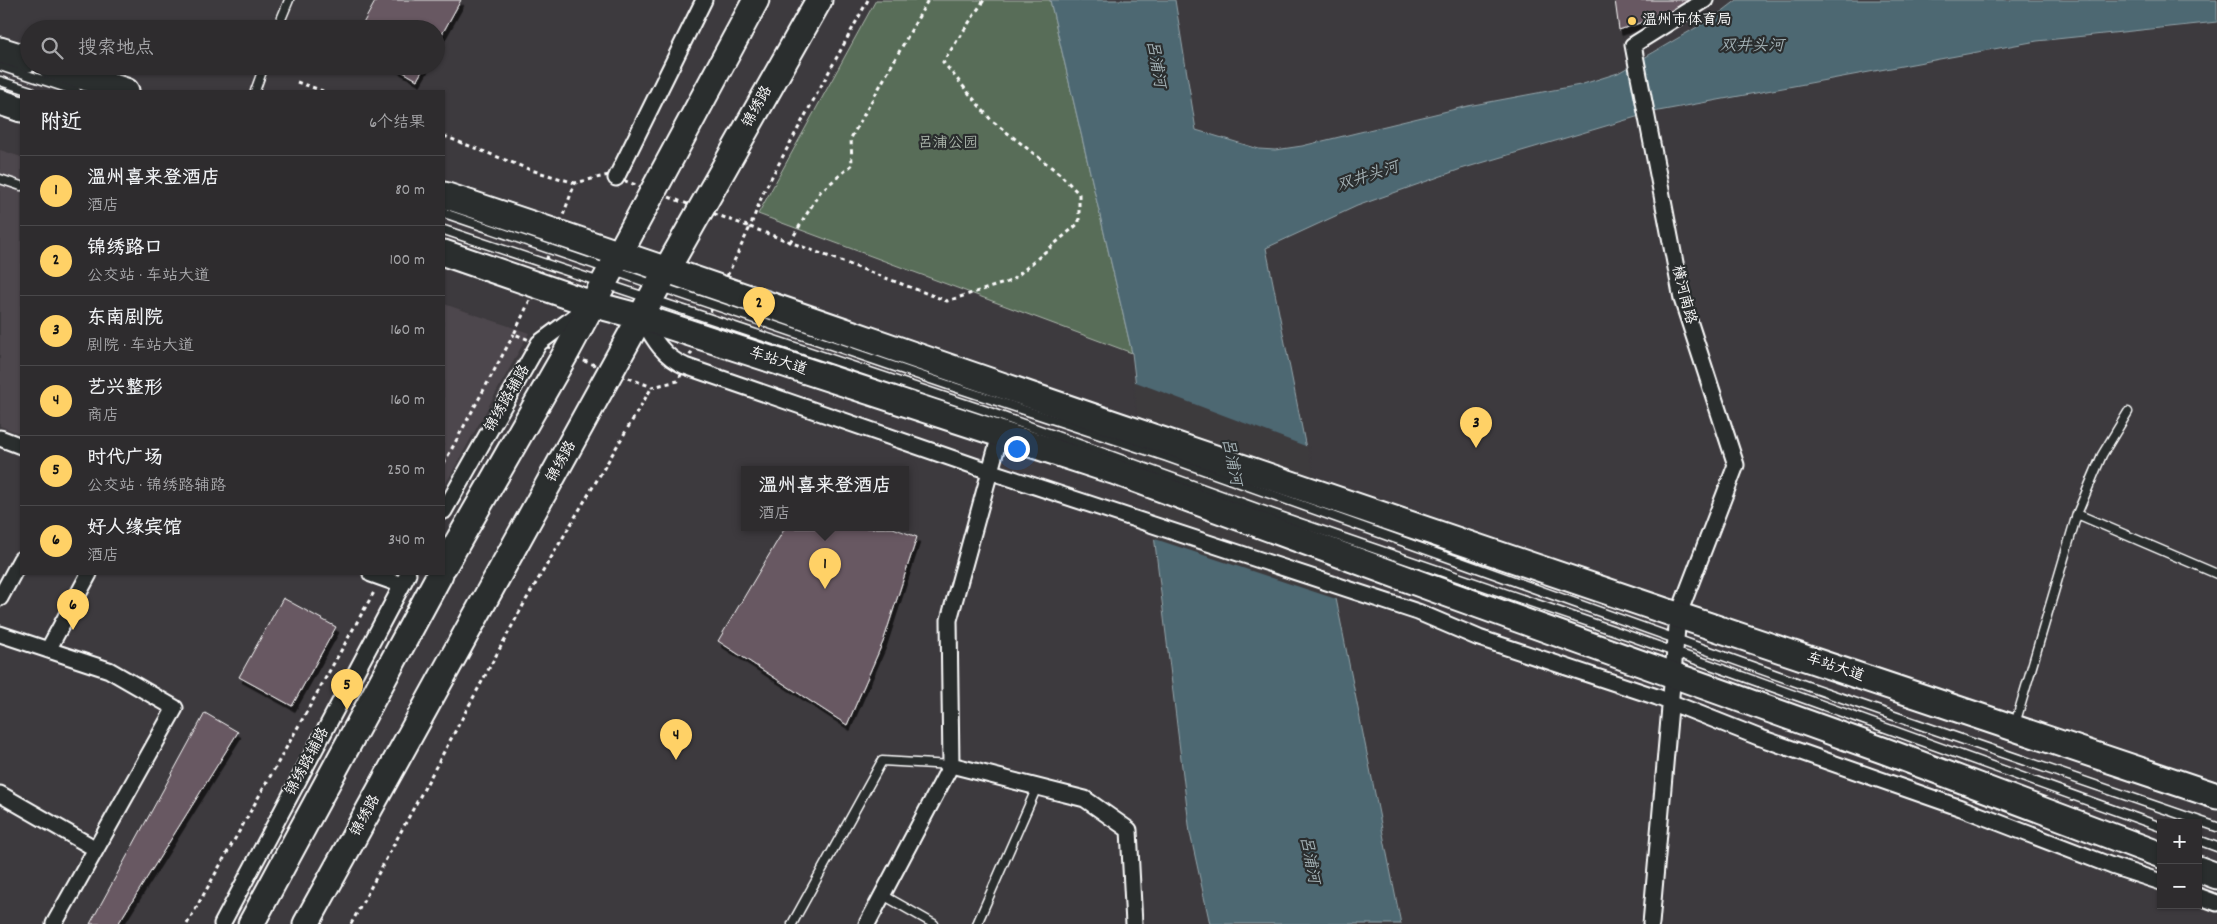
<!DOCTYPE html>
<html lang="zh">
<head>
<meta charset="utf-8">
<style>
  body { margin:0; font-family:Dekko,"LXGW WenKai TC",sans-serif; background:#3a383a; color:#f1f3f6 }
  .controls { position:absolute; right:15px; bottom:15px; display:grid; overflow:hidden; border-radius:0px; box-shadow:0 1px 4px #0004 }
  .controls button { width:45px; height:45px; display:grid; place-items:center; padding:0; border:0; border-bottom:1px solid #49484a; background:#2e2c2e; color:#f1f3f6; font:25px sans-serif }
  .you { position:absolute; left:1016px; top:448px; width:18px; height:18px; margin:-12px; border:4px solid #fff; border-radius:50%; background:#1a73e8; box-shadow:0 0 0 8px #1a73e833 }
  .badge { display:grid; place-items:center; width:32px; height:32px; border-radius:50%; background:#ffd166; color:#111; font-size:16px; font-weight:700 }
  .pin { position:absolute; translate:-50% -41px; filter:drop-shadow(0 1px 2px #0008) }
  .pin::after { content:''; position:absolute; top:26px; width:18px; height:15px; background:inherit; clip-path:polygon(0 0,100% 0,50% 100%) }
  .popup { position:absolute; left:741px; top:466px; width:168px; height:65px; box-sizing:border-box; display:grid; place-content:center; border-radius:0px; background:#2e2c2e; filter:drop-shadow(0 1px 4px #0005); font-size:16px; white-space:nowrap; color:#a7a7aa }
  .popup b { font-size:19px; color:#f1f3f6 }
  .popup::after { content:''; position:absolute; left:50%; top:100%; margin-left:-10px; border:10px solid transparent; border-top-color:#2e2c2e }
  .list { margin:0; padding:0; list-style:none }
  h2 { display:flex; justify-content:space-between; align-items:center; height:65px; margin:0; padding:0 20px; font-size:21px }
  h2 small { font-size:16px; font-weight:400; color:#a7a7aa }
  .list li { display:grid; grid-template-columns:32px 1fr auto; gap:15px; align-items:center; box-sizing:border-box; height:70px; padding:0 20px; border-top:1px solid #49484a }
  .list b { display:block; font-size:19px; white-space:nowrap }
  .list p { margin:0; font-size:16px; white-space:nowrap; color:#a7a7aa }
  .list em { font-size:16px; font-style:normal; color:#a7a7aa }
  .icon { flex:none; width:28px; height:28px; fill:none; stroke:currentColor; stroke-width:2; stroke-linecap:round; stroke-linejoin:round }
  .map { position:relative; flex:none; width:2217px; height:924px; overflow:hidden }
  .search { position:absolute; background:#2e2c2e; box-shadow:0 1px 4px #0004; left:20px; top:20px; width:425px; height:55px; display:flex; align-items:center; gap:12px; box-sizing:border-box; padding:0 18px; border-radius:28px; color:#a7a7aa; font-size:19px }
  .panel { position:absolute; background:#2e2c2e; box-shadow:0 1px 4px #0004; left:20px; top:90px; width:425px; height:485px; border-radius:0px }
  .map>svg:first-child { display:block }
</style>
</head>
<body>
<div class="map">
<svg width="2217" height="924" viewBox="0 0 2217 924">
  <defs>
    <filter id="shadow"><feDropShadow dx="3" dy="5.5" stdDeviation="0" flood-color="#0009"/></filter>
  </defs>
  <rect width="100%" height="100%" fill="#3d3a3e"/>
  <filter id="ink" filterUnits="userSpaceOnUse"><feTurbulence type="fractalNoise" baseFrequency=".02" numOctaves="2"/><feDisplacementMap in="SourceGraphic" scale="10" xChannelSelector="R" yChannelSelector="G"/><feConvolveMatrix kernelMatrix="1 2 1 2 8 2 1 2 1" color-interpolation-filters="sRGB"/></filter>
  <g filter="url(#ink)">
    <!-- built -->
    <path fill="#4e474d" d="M0,150L21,157V434L0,426Z
      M444,304L529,333L444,487Z"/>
    <!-- green -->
    <path fill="#586d59" stroke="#acb6ac" d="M876,0H1050L1132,353L758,214Z"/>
    <!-- water -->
    <path fill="#4d6872" stroke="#94a4aa" d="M1050,0H1175L1196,130L1259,149L1275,150L1302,146L1468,106L1580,85L1618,73L1716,16L1737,0H2217V22L2037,41L1653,112L1461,169L1357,206L1266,248L1401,924H1210L1190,833L1132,353Z"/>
    <!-- pier -->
    <path fill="#3d3a3e" d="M1133,381L1308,447L1339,600L1152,538Z"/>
    <!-- building -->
    <path fill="#685862" stroke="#fff" filter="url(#shadow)" d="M376,0H461L436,45V29H360Z
      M1615,0H1691L1675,11L1619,30Z
      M393,66H425L417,80Z
      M785,528H893L917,537L883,642L847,725L718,641Z
      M283,598L336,627L292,706L239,677Z
      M205,713L238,732L118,924H90Z"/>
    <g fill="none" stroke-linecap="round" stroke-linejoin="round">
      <!-- lane casing -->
      <g stroke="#fff" stroke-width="11">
        <path id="lane" d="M277,29L289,0
          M0,66L76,91
          M0,81L31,91
          M255,91L264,66
          M0,179L21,186
          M444,213L951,386L1167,457L1810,687L2217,827
          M444,230L984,410L1262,510L1630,636L2161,827
          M2077,514L2217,574
          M2015,724L2077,514L2102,455L2128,412
          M2198,840L2217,847
          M883,895L934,924
          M792,924L882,761L951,765
          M977,924L1037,787"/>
      </g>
      <!-- street casing -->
      <g stroke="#fff" stroke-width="19">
        <path id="street" d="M616,178L704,0
          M641,317C653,338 662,356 685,366L989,471L1418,612L1479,638L1657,697L1758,737L1961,808L2112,866L2161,882
          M0,438L21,446
          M444,511L539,343L585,309
          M371,574L402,585
          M0,598L21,559
          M0,634L109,670L175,708L54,924
          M48,650L89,574
          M951,765L1085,799L1129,830L1134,924
          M0,794L96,849
          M2198,896L2217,903
          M222,924L408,574
          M867,924L951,765L949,620L1000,435
          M1651,924L1678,616L1736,465L1682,299L1633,45L1705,0"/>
      </g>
      <!-- primary casing -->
      <g stroke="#fff" stroke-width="29">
        <path id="primary" d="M0,50L29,59
          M50,66L126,91
          M0,102L21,109
          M444,195C664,267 883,345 1103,420C1474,547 1845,672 2217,796
          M444,253L592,304L641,317L1113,471L1434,589L1885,751L2161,855
          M444,566L566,353L756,0
          M2198,869L2217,876
          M251,924L440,574
          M306,924L667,269L819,0"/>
      </g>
      <!-- path -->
      <path stroke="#fff" stroke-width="3" stroke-dasharray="4 4" stroke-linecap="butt" d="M868,0L764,191L750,227L947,301L1011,281L1079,223V194L1060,174L991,120L943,62L984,0
        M297,82L323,91
        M444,136L531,170L575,183
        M609,175L750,227L678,381L652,387L514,334L537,285L575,183Z
        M790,242L820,192L852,165L851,138L928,0
        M444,463L514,334
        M187,924L374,592
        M351,924L526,600L652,387"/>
      <!-- lane -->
      <use href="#lane" stroke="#2a2d2e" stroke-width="8"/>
      <!-- street -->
      <use href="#street" stroke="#2a2d2e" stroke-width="15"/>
      <!-- primary -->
      <use href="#primary" stroke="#2a2d2e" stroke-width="25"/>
    </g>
  </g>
  <!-- markers -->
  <circle fill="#ffd166" stroke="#2a2d2e" stroke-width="2" cx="1632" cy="21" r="5"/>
  <g text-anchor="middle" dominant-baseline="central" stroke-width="4.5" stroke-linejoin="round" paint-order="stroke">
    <!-- poi labels -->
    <g font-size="15" fill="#fff" stroke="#2a2d2e" text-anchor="start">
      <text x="1642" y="21">温州市体育局</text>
    </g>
    <!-- street labels -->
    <g font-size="15" fill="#fff" stroke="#2a2d2e">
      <text transform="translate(758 107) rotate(-61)">锦绣路</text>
      <text transform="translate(1683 295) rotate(76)">横河南路</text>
      <text transform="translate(778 362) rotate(18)">车站大道</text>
      <text transform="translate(508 399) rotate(-60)">锦绣路辅路</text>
      <text transform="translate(562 462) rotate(-61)">锦绣路</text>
      <text transform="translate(1835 668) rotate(19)">车站大道</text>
      <text transform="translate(308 762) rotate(-62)">锦绣路辅路</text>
      <text transform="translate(366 816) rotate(-61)">锦绣路</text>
    </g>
    <!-- park labels -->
    <g font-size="15" fill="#acb6ac" stroke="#2a2d2e">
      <text x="948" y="144">吕浦公园</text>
    </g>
    <!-- water labels -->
    <g font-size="16" font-style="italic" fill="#a6b4b8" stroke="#2a2d2e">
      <text x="1752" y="46">双井头河</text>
      <text transform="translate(1155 64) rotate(80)">吕浦河</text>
      <text transform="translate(1368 177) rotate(-18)">双井头河</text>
      <text transform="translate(1231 462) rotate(79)">吕浦河</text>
      <text transform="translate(1309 860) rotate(79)">吕浦河</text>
    </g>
  </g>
</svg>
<div class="controls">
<button>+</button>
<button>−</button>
</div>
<div class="you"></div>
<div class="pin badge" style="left:825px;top:589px">1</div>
<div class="popup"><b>温州喜来登酒店</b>酒店</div>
<div class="pin badge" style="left:759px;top:328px">2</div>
<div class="pin badge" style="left:1476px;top:448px">3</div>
<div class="pin badge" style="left:676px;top:760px">4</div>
<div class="pin badge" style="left:347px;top:710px">5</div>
<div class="pin badge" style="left:73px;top:630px">6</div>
<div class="search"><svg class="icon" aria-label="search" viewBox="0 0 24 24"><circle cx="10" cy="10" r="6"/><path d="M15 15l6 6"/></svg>搜索地点</div>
<section class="panel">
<h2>附近<small>6个结果</small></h2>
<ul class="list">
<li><span class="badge">1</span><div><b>温州喜来登酒店</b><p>酒店</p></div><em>80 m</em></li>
<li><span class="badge">2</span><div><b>锦绣路口</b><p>公交站 · 车站大道</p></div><em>100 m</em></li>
<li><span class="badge">3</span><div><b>东南剧院</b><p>剧院 · 车站大道</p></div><em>160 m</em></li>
<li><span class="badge">4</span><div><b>艺兴整形</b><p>商店</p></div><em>160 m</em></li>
<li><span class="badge">5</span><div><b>时代广场</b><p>公交站 · 锦绣路辅路</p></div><em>250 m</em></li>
<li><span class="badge">6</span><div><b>好人缘宾馆</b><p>酒店</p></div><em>340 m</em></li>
</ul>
</section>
</div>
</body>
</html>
